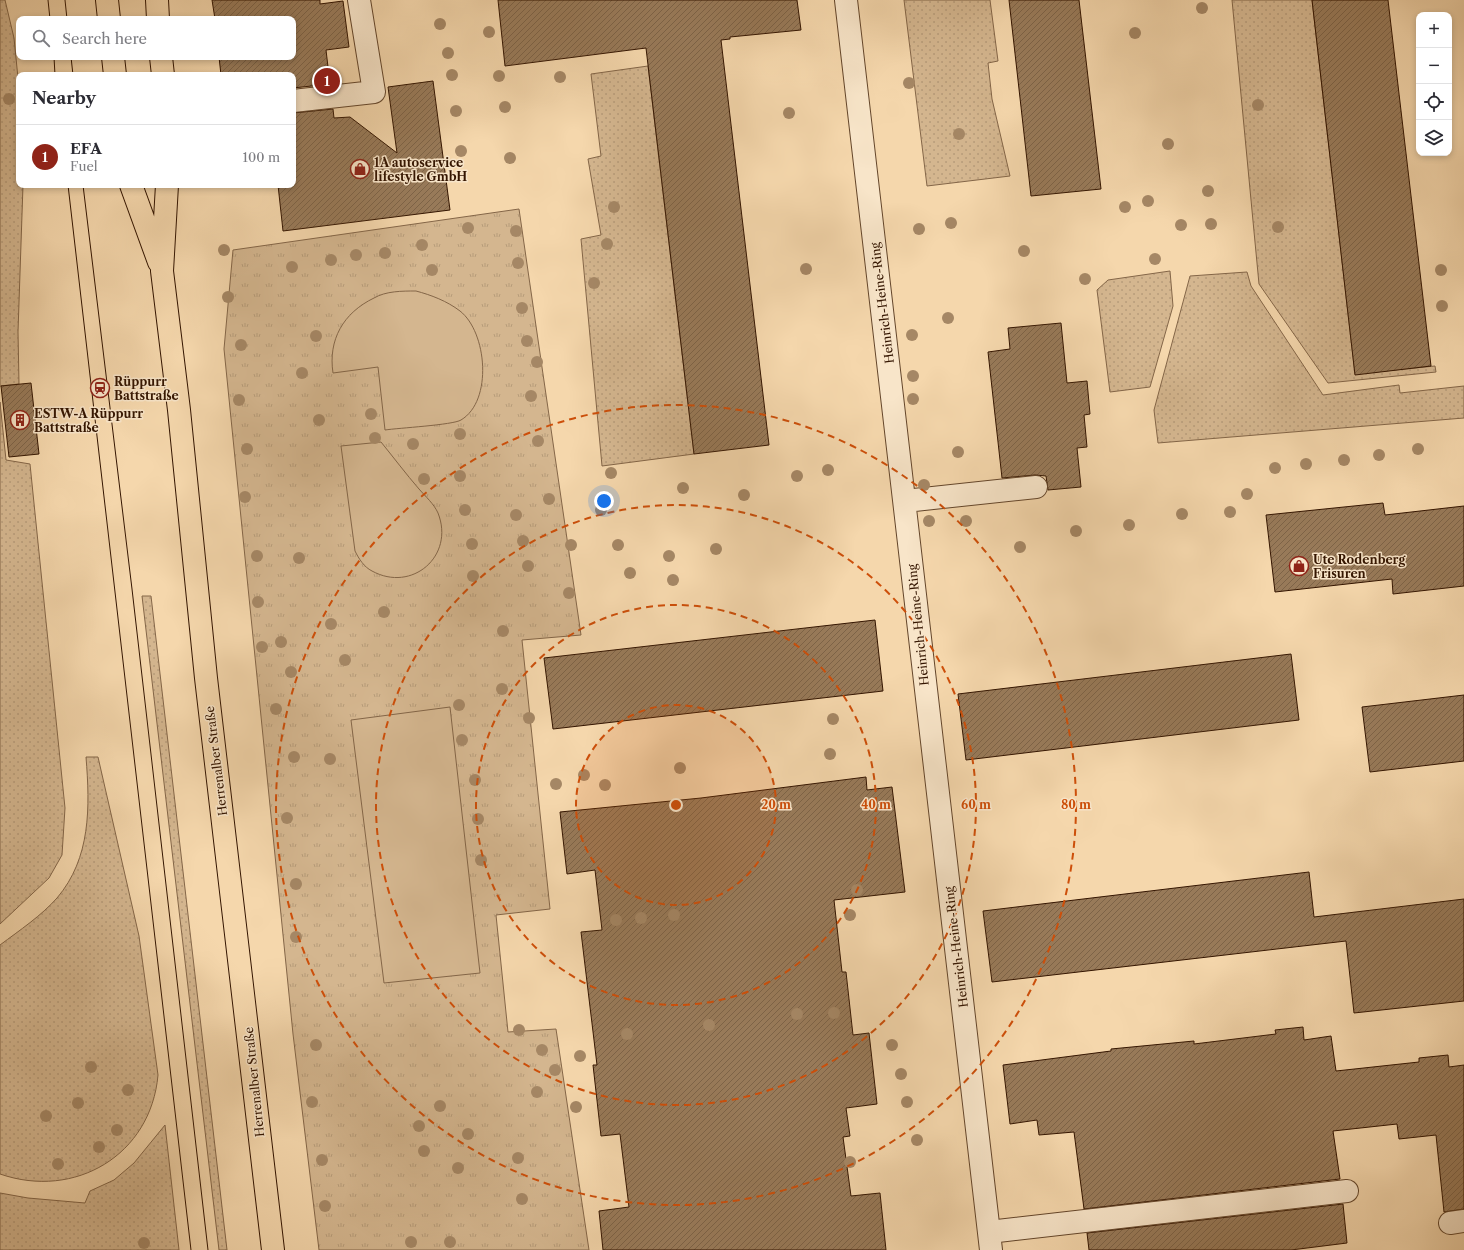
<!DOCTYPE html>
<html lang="en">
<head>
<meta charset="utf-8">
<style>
  body { margin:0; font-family:"Libre Caslon Text",serif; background:#f7f7f7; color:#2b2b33 }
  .controls { position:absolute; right:12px; top:12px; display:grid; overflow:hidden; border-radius:8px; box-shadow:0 2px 6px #0003 }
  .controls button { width:36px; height:36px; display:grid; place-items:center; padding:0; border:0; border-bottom:1px solid #e1e1e2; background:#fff; color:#2b2b33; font:20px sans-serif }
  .you { position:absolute; left:604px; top:501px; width:14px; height:14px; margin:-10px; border:3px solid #fff; border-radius:50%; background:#1a73e8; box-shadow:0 0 0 6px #1a73e833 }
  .badge { display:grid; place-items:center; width:26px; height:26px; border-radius:50%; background:#8f2418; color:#fff; font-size:13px; font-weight:700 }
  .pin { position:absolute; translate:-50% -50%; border:2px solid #fff; box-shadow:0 1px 4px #0006 }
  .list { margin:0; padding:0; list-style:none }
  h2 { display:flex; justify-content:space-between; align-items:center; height:52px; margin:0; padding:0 16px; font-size:17px }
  h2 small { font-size:13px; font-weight:400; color:#7c7c81 }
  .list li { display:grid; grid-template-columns:26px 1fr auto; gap:12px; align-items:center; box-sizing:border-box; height:64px; padding:0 16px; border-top:1px solid #e1e1e2 }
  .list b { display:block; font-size:15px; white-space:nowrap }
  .list p { margin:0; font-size:13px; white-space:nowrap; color:#7c7c81 }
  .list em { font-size:13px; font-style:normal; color:#7c7c81 }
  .icon { flex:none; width:22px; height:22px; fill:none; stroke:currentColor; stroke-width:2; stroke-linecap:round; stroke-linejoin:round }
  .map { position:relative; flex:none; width:1464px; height:1250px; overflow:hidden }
  .search { position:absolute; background:#fff; box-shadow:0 2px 6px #0003; left:16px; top:16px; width:280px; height:44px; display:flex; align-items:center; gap:10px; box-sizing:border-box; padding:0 14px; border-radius:8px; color:#7c7c81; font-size:15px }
  .panel { position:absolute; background:#fff; box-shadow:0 2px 6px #0003; left:16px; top:72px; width:280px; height:116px; border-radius:8px }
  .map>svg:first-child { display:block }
</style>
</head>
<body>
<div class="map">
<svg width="1464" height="1250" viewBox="0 0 1464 1250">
  <defs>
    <pattern id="grass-dots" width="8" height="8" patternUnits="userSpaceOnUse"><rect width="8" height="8" fill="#d4b68f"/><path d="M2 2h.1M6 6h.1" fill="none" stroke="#b79c7a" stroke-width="1.8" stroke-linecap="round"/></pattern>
    <pattern id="park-tufts" width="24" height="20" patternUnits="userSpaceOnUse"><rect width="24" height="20" fill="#d4b68f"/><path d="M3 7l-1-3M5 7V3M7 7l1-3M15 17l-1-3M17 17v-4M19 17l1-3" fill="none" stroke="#b79c7a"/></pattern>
    <pattern id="building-hatch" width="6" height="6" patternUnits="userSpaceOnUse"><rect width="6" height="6" fill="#987a59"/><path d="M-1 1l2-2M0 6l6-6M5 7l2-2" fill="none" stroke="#7d6347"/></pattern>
  </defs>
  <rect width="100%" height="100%" fill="#f5d7ac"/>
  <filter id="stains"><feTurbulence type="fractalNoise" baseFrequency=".005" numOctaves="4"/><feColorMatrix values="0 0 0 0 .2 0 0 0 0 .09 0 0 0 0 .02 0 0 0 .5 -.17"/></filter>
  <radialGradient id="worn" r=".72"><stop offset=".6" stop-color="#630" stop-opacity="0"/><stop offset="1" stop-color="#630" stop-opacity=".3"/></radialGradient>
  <!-- grass -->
  <path fill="url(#grass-dots)" stroke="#846648" d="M0,0H5L14,38L19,88V185H23L18,332L19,384L0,386Z
    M904,0H990L998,61L988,63L992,99L1010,176L927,186Z
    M1232,0H1312L1355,374L1435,366L1436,372L1328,383L1259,284Z
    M648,66L694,454L602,466L581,239L601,235L588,159L601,156L591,74Z
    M1170,271L1173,306L1150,387L1110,392L1097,290L1108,280Z
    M1247,272L1251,286L1323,395L1399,385L1400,393L1464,386V418L1158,443L1154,410L1190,276Z
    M0,402L6,460L30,464L65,808L62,855L49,878L0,924Z
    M142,596H151L227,1250H219Z
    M86,757H98L139,936L158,1075C151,1155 75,1200 0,1174V945C20,930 41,916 57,898C91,858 90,807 86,757Z
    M165,1125L179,1250H0V1193L28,1198L85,1203L90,1191L114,1180L134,1163Z"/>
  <!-- park -->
  <path fill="url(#park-tufts)" stroke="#846648" d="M519,209L581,635L522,640L550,909L496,915L508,1032L556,1029L589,1250H319L293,1034L224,349L233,250Z"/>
  <!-- pitch -->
  <path fill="#d4b68f" stroke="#846648" d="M416,291C431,295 447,301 460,311C487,332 493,401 461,420C453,425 398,428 385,430L378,367L333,373C328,340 343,313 374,298C386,291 402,291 416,291Z
    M381,442C394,458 406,474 419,489C426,497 434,504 438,513C455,556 412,593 372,571C364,567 359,559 355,551L341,446Z
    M450,707L480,973L384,983L351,720Z"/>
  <!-- building -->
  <path fill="url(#building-hatch)" stroke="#341500" d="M212,0H320V4L343,1L349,47L326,50L330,84L293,88V75H221L219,57H293V19H215Z
    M498,0H797L801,30L730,37V39L721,40L769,445L694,454L646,48L505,66Z
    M1009,0H1079L1101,189L1031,196Z
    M1312,0H1388L1431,366L1355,375Z
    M433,81L450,210L283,231L278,185H293V113L333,109L334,118L350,117L397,153L388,87Z
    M1061,323L1067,383L1087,381L1090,414L1084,415L1087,447L1077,448L1081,487L1048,490L1046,476L1035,475L1002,478L988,352L1010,349L1008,328Z
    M31,383L39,454L9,457L1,386Z
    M1383,503L1385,515L1464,506V586L1393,594L1392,579L1275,592L1266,515Z
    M875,620L883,691L553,729L544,658Z
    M1291,654L1299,720L966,760L958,694Z
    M1464,695V761L1370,772L1362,707Z
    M866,777L867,790L892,787L905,892L834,900L842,972H846L853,1035L869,1033L877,1104L846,1108L850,1136L843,1137L851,1196L880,1193L886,1250H603L599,1211L629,1207L620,1134L601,1136L593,1065H597L581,932L602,930L595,870L567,874L560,812L701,798Z
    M1309,872L1314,917L1464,899V1001L1354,1013L1346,941L992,982L983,911Z
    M1303,1027L1304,1040L1331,1036L1336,1071L1419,1062V1058L1448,1055L1449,1067L1464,1065V1209L1444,1212L1436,1135L1399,1139L1397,1124L1333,1131L1340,1179L1084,1209L1074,1132L1039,1135L1037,1120L1010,1124L1003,1065L1111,1051V1049L1194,1041V1044L1276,1034L1275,1030Z
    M1343,1204L1347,1243L1291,1250H1089L1087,1233Z"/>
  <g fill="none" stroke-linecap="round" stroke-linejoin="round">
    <!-- minor casing -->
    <g stroke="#64462b" stroke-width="24">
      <path id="minor" d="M846,0L991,1250
        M293,101L374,92L359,0
        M905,501L1036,487
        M1450,1223L1464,1221
        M989,1232L1347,1191"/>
    </g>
    <!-- major casing -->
    <g stroke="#341500" stroke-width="24">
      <path id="major" d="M107,0L109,19
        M157,0L158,19
        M113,57L115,75
        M161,57L163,75
        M131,185L159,262
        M167,185L162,271L179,410L206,678L273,1250"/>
    </g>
    <!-- minor -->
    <use href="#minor" stroke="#f8e5c9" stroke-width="22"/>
    <!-- major -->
    <use href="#major" stroke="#f5d7ac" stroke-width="22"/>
    <!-- tram -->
    <path stroke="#341500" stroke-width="1" d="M48,0L50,19
      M65,0L67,19
      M54,57L55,75
      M71,57L73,75
      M68,185L191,1250
      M83,185L132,589L208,1250"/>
  </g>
  <!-- trees -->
  <g fill="#a58765">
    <circle cx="1202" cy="8" r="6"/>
    <circle cx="440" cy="24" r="6"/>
    <circle cx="489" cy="32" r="6"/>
    <circle cx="1135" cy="33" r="6"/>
    <circle cx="448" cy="53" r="6"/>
    <circle cx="452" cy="75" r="6"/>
    <circle cx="499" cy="76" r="6"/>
    <circle cx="560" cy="77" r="6"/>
    <circle cx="909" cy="83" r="6"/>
    <circle cx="9" cy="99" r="6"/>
    <circle cx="1258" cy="105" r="6"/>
    <circle cx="505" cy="107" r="6"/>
    <circle cx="456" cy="111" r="6"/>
    <circle cx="789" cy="113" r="6"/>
    <circle cx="959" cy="134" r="6"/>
    <circle cx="1168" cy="144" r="6"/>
    <circle cx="461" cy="151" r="6"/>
    <circle cx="510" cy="158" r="6"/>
    <circle cx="1208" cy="191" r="6"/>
    <circle cx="1148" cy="201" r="6"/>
    <circle cx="614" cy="207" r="6"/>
    <circle cx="1125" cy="207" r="6"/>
    <circle cx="951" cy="223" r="6"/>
    <circle cx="1211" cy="224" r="6"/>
    <circle cx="1181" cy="225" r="6"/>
    <circle cx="1278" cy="227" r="6"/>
    <circle cx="468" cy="228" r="6"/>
    <circle cx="919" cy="229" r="6"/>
    <circle cx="516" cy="231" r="6"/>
    <circle cx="607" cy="244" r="6"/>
    <circle cx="422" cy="245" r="6"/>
    <circle cx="224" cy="250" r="6"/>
    <circle cx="1024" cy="251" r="6"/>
    <circle cx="385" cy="253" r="6"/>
    <circle cx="356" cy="255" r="6"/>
    <circle cx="1155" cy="259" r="6"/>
    <circle cx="331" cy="260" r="6"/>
    <circle cx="518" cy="263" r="6"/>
    <circle cx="292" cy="267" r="6"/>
    <circle cx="806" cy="269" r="6"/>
    <circle cx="432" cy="270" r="6"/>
    <circle cx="1441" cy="270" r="6"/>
    <circle cx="1085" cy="279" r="6"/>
    <circle cx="594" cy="283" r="6"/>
    <circle cx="228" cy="297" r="6"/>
    <circle cx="1442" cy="306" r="6"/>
    <circle cx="522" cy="308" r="6"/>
    <circle cx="948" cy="318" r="6"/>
    <circle cx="912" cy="335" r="6"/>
    <circle cx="316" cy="336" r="6"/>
    <circle cx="527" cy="341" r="6"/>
    <circle cx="241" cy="345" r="6"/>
    <circle cx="537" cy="362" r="6"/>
    <circle cx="302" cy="373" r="6"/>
    <circle cx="913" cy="376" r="6"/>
    <circle cx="531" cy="396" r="6"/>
    <circle cx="913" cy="399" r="6"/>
    <circle cx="239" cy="400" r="6"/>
    <circle cx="371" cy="414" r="6"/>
    <circle cx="319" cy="420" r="6"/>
    <circle cx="460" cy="434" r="6"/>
    <circle cx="375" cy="438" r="6"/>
    <circle cx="538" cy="441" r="6"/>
    <circle cx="413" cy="444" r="6"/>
    <circle cx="247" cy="449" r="6"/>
    <circle cx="1418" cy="449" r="6"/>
    <circle cx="958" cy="452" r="6"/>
    <circle cx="1379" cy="455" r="6"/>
    <circle cx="1344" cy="460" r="6"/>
    <circle cx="1306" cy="464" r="6"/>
    <circle cx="1275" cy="468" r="6"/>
    <circle cx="828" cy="470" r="6"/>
    <circle cx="611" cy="473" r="6"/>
    <circle cx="460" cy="476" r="6"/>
    <circle cx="797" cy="476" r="6"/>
    <circle cx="424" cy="479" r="6"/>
    <circle cx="924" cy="485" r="6"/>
    <circle cx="683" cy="488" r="6"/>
    <circle cx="1247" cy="494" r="6"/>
    <circle cx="744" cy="495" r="6"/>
    <circle cx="245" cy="497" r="6"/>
    <circle cx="549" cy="499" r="6"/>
    <circle cx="465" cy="510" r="6"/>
    <circle cx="601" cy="510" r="6"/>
    <circle cx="1230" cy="512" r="6"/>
    <circle cx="1182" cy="514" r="6"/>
    <circle cx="516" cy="515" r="6"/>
    <circle cx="929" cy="521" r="6"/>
    <circle cx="966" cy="521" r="6"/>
    <circle cx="1129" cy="525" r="6"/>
    <circle cx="1076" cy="531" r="6"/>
    <circle cx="523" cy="541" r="6"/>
    <circle cx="472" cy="544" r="6"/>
    <circle cx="571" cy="545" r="6"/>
    <circle cx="618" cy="545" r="6"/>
    <circle cx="1020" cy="547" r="6"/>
    <circle cx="716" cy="549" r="6"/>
    <circle cx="257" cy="556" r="6"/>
    <circle cx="669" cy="556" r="6"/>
    <circle cx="299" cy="558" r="6"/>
    <circle cx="528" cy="566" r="6"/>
    <circle cx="630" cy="573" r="6"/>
    <circle cx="473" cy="576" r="6"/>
    <circle cx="673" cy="580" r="6"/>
    <circle cx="569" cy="593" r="6"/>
    <circle cx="258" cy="602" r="6"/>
    <circle cx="384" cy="612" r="6"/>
    <circle cx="331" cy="624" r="6"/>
    <circle cx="503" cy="631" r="6"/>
    <circle cx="281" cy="642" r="6"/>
    <circle cx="262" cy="647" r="6"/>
    <circle cx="345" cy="660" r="6"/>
    <circle cx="291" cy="672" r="6"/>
    <circle cx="502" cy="689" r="6"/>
    <circle cx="459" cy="705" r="6"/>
    <circle cx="276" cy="709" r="6"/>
    <circle cx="529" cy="718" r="6"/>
    <circle cx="833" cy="719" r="6"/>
    <circle cx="462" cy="740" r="6"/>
    <circle cx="830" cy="754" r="6"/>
    <circle cx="294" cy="757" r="6"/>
    <circle cx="330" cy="759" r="6"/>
    <circle cx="680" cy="768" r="6"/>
    <circle cx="584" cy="775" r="6"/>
    <circle cx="475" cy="780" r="6"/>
    <circle cx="556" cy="784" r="6"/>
    <circle cx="605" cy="785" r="6"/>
    <circle cx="287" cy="818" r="6"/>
    <circle cx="478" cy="819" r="6"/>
    <circle cx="481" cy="860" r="6"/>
    <circle cx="296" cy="884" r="6"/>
    <circle cx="857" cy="890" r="6"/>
    <circle cx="674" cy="915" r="6"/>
    <circle cx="850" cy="915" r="6"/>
    <circle cx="641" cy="918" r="6"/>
    <circle cx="616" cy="920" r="6"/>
    <circle cx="296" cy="937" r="6"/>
    <circle cx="834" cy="1013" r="6"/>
    <circle cx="797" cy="1014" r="6"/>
    <circle cx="709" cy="1025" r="6"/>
    <circle cx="519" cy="1030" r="6"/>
    <circle cx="627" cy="1034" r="6"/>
    <circle cx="316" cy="1045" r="6"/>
    <circle cx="892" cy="1045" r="6"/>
    <circle cx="542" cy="1050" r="6"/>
    <circle cx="580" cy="1056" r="6"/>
    <circle cx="91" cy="1067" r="6"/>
    <circle cx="555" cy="1070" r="6"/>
    <circle cx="901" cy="1074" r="6"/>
    <circle cx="128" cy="1090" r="6"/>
    <circle cx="537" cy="1092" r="6"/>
    <circle cx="312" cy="1102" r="6"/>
    <circle cx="907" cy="1102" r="6"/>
    <circle cx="78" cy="1103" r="6"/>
    <circle cx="440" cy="1106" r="6"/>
    <circle cx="576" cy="1107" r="6"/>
    <circle cx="46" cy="1116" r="6"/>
    <circle cx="419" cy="1126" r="6"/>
    <circle cx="117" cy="1130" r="6"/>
    <circle cx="468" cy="1134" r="6"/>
    <circle cx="917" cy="1140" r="6"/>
    <circle cx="99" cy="1147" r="6"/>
    <circle cx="424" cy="1151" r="6"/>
    <circle cx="518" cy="1158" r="6"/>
    <circle cx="322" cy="1160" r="6"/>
    <circle cx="850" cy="1162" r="6"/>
    <circle cx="58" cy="1164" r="6"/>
    <circle cx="458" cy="1168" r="6"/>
    <circle cx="522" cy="1199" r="6"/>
    <circle cx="325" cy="1206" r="6"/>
    <circle cx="411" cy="1242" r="6"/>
    <circle cx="450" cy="1242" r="6"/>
    <circle cx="144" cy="1243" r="6"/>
  </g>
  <!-- distance rings -->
  <circle cx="676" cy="805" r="100" fill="#cd4f0a" fill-opacity=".12"/>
  <g fill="none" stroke="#cd4f0a" stroke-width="2" stroke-dasharray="7 5">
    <circle cx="676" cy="805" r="100"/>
    <circle cx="676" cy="805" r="200"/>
    <circle cx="676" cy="805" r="300"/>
    <circle cx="676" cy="805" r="400"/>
  </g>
  <!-- icons -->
  <defs>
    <g id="shop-ring" transform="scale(1)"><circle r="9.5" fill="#f8e5c9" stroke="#8f2418" stroke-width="1.5"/><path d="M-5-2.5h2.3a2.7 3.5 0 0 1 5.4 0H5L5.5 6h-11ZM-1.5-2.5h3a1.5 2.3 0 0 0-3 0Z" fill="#8f2418"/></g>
    <g id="station-ring" transform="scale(1)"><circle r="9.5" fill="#f8e5c9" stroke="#8f2418" stroke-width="1.5"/><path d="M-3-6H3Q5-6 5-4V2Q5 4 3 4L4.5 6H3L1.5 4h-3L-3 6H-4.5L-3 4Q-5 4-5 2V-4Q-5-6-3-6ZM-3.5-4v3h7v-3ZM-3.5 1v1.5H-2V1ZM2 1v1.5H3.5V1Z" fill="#8f2418"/></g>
    <g id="building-ring" transform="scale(1)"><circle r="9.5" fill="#f8e5c9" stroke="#8f2418" stroke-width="1.5"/><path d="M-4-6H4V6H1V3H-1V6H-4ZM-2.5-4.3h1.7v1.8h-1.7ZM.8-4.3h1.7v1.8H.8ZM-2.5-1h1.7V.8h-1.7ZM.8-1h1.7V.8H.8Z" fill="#8f2418"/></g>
  </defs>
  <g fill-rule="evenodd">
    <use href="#shop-ring" x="360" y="169"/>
    <use href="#station-ring" x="100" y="388"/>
    <use href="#building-ring" x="20" y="420"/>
    <use href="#shop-ring" x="1299" y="566"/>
  </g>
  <g text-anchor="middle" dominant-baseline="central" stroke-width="3" stroke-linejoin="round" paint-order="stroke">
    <!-- poi labels -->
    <g font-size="12" font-weight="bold" fill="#341500" stroke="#f8e5c9" text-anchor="start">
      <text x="374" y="162">1A autoservice<tspan x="374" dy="14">lifestyle GmbH</tspan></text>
      <text x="114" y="381">Rüppurr<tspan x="114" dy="14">Battstraße</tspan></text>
      <text x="34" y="413">ESTW-A Rüppurr<tspan x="34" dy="14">Battstraße</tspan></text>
      <text x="1313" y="559">Ute Rodenberg<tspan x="1313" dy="14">Frisuren</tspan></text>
    </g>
    <!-- street labels -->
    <g font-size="12" fill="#341500" stroke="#f8e5c9">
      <text transform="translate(882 303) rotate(-97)">Heinrich-Heine-Ring</text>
      <text transform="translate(918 625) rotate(-96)">Heinrich-Heine-Ring</text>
      <text transform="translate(216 761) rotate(-97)">Herrenalber Straße</text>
      <text transform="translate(956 947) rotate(-97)">Heinrich-Heine-Ring</text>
      <text transform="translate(254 1082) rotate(-96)">Herrenalber Straße</text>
    </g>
  </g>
  <circle cx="676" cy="805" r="6" fill="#cd4f0a" stroke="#f8e5c9" stroke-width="2"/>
  <g font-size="12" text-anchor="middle" font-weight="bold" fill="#cd4f0a" stroke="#f8e5c9" stroke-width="3" stroke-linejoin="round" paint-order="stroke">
    <text x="776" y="809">20 m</text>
    <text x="876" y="809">40 m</text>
    <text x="976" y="809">60 m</text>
    <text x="1076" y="809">80 m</text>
  </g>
  <rect width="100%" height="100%" filter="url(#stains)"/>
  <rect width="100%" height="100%" fill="url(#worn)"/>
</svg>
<div class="controls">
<button>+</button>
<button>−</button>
<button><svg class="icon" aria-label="locate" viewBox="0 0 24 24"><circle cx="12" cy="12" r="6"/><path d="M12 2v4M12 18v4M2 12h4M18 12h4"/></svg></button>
<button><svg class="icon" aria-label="layers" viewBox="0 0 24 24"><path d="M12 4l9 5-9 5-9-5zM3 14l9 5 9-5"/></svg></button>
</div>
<div class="you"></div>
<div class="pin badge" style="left:327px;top:81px">1</div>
<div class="search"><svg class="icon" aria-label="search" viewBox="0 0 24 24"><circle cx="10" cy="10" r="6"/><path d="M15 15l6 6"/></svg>Search here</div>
<section class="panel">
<h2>Nearby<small></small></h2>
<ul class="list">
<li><span class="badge">1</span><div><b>EFA</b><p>Fuel</p></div><em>100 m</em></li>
</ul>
</section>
</div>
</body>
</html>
